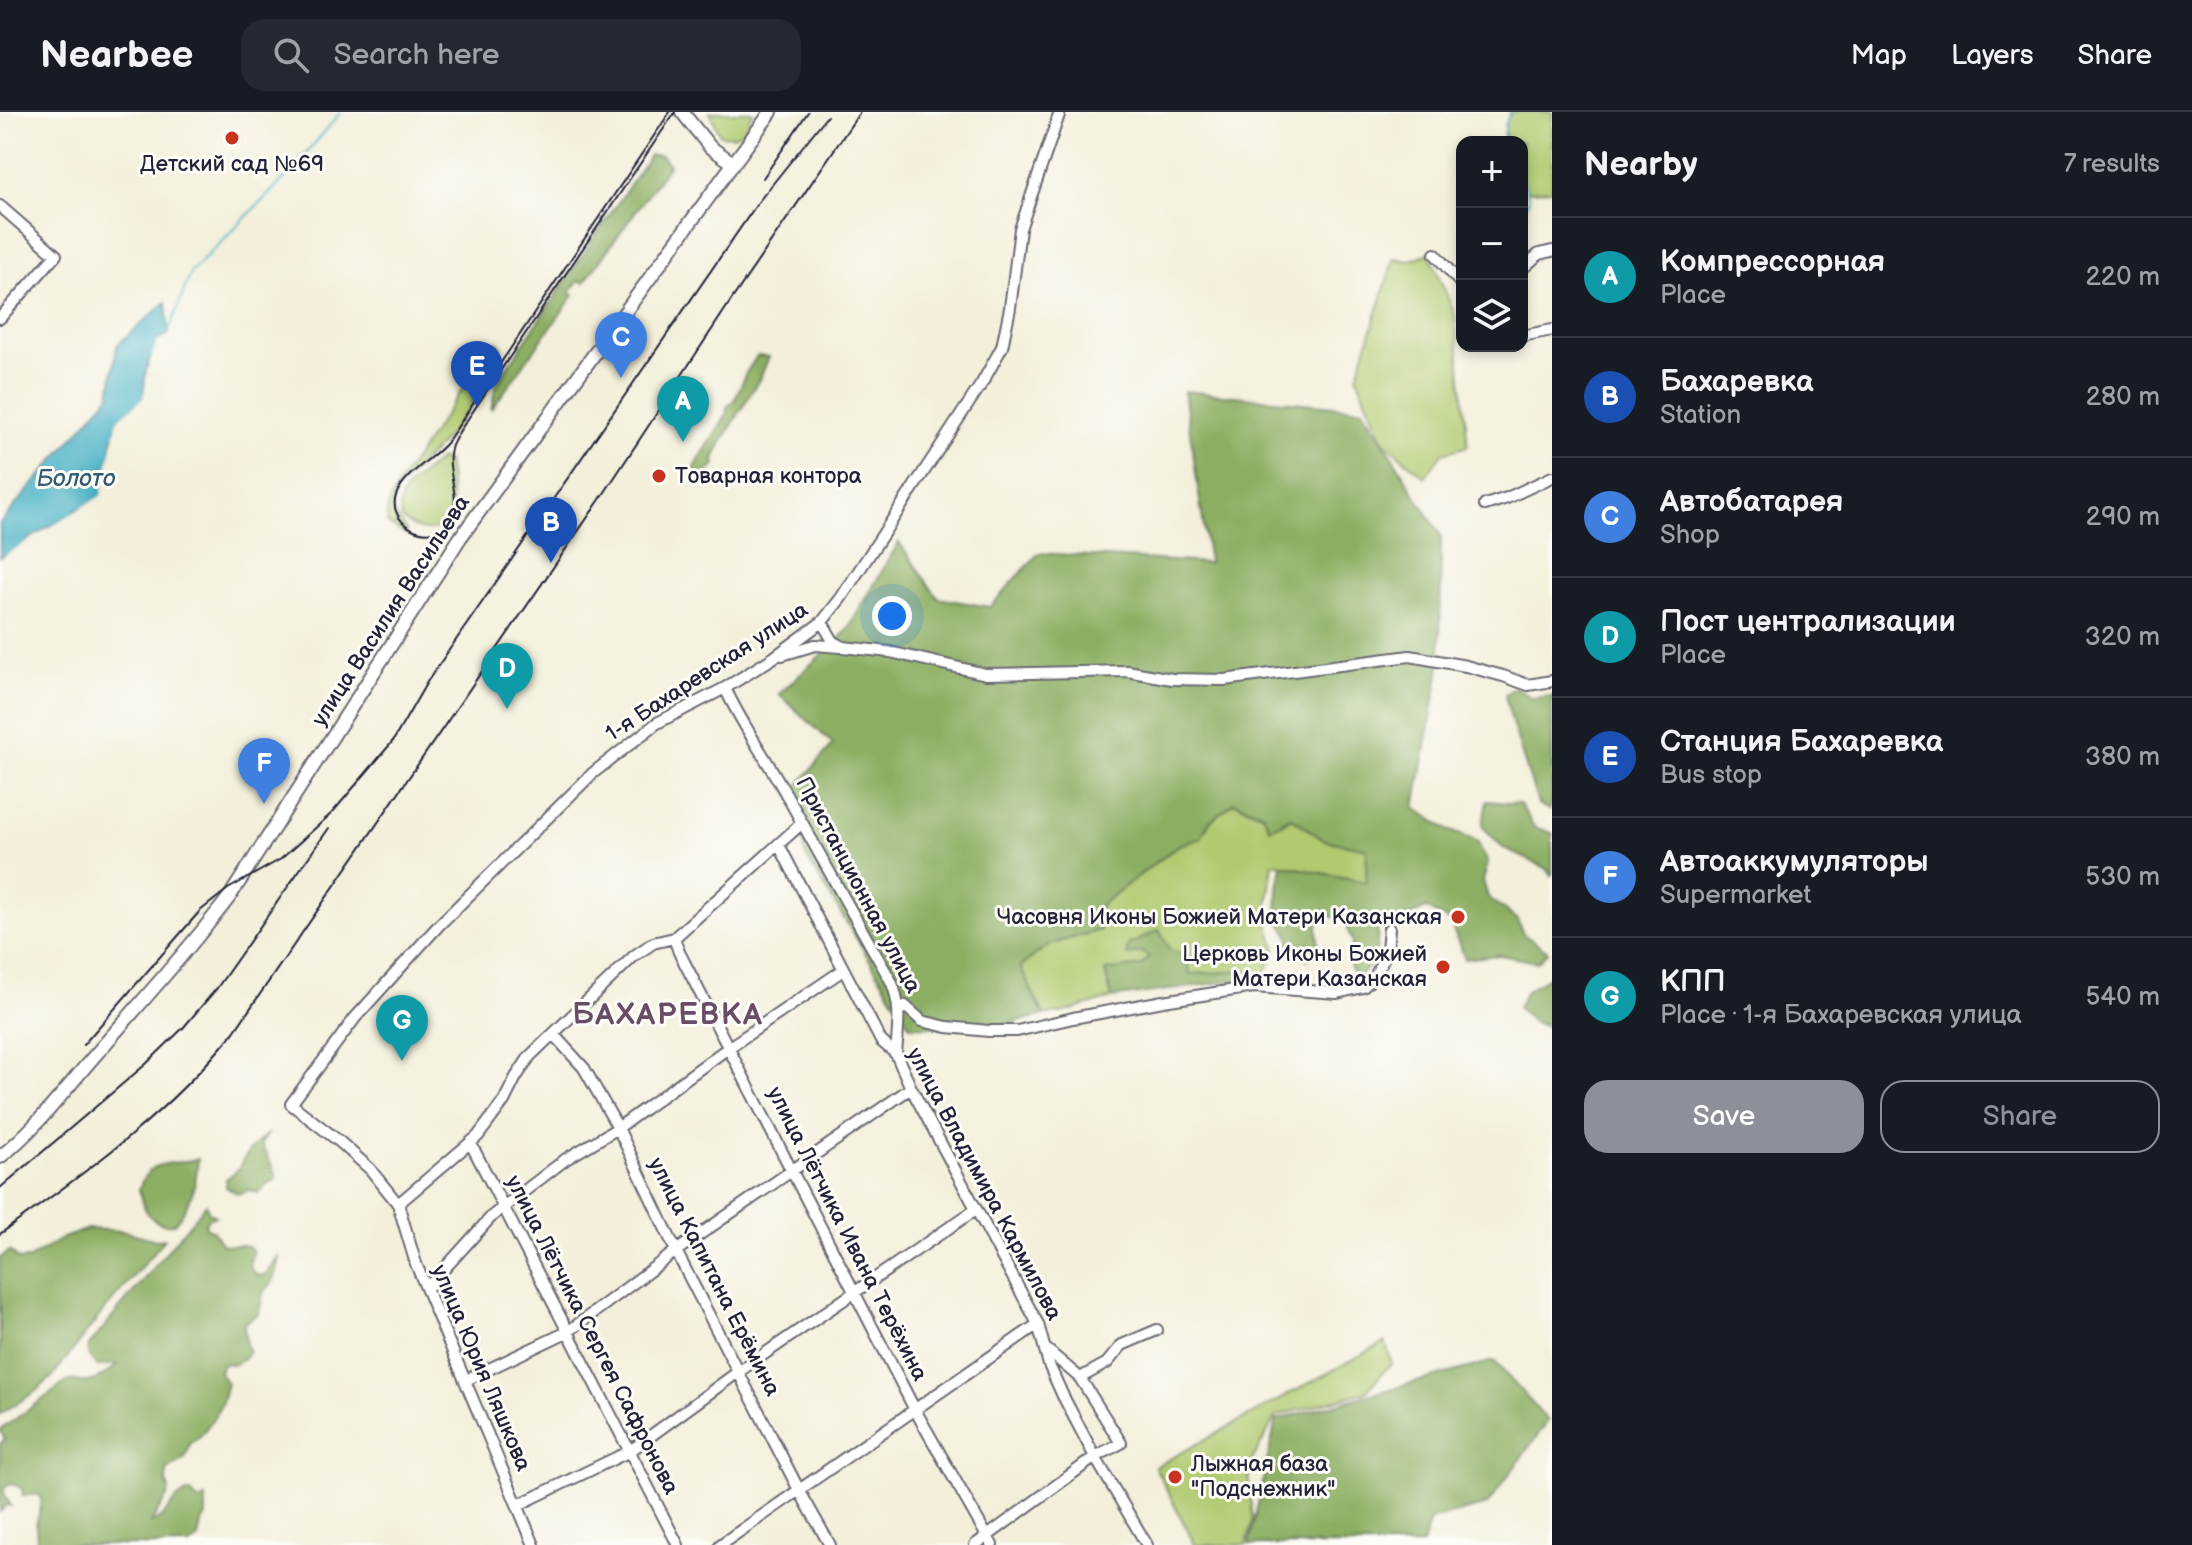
<!DOCTYPE html>
<html lang="en">
<head>
<meta charset="utf-8">
<style>
  body { margin:0; font-family:"Balsamiq Sans",sans-serif; background:#242831; color:#f1f3f6 }
  .controls { position:absolute; right:24px; top:24px; display:grid; overflow:hidden; border-radius:16px; box-shadow:0 4px 12px #0003 }
  .controls button { width:72px; height:72px; display:grid; place-items:center; padding:0; border:0; border-bottom:2px solid #363941; background:#171b24; color:#f1f3f6; font:40px sans-serif }
  .you { position:absolute; left:892px; top:504px; width:28px; height:28px; margin:-20px; border:6px solid #fff; border-radius:50%; background:#1a73e8; box-shadow:0 0 0 12px #1a73e833 }
  .badge { display:grid; place-items:center; width:52px; height:52px; border-radius:50%; background:#8c9099; color:#fff; font-size:26px; font-weight:700 }
  .pin { position:absolute; translate:-50% -66px; filter:drop-shadow(0 2px 4px #0008) }
  .pin::after { content:''; position:absolute; top:42px; width:28px; height:24px; background:inherit; clip-path:polygon(0 0,100% 0,50% 100%) }
  .list { margin:0; padding:0; list-style:none }
  h2 { display:flex; justify-content:space-between; align-items:center; height:104px; margin:0; padding:0 32px; font-size:34px }
  h2 small { font-size:26px; font-weight:400; color:#9ea1a6 }
  .list li { display:grid; grid-template-columns:52px 1fr auto; gap:24px; align-items:center; box-sizing:border-box; height:120px; padding:0 32px; border-top:2px solid #363941 }
  .list b { display:block; font-size:30px; white-space:nowrap }
  .list p { margin:0; font-size:26px; white-space:nowrap; color:#9ea1a6 }
  .list em { font-size:26px; font-style:normal; color:#9ea1a6 }
  .actions { display:flex; gap:16px; padding:24px 32px }
  .actions a { flex:1; padding:18px 0; border:2px solid #8c9099; border-radius:24px; text-align:center; font-size:28px; color:#8c9099 }
  .actions .main { background:#8c9099; color:#fff }
  .icon { flex:none; width:44px; height:44px; fill:none; stroke:currentColor; stroke-width:2; stroke-linecap:round; stroke-linejoin:round }
  .map { position:relative; flex:none; width:1552px; height:1433px; overflow:hidden }
  header { display:flex; align-items:center; gap:48px; box-sizing:border-box; height:112px; padding:0 40px; background:#171b24; border-bottom:2px solid #363941 }
  header strong { font-size:38px }
  nav { display:flex; gap:44px; margin-inline-start:auto; font-size:28px }
  .search { width:560px; height:72px; background:#242831; display:flex; align-items:center; gap:20px; box-sizing:border-box; padding:0 28px; border-radius:24px; color:#9ea1a6; font-size:30px }
  main { display:flex }
  aside { flex:1; background:#171b24 }
  .map>svg:first-child { display:block }
</style>
</head>
<body>
<header>
<strong>Nearbee</strong>
<div class="search"><svg class="icon" aria-label="search" viewBox="0 0 24 24"><circle cx="10" cy="10" r="6"/><path d="M15 15l6 6"/></svg>Search here</div>
<nav><a>Map</a><a>Layers</a><a>Share</a></nav>
</header>
<main>
<div class="map">
<svg width="1552" height="1433" viewBox="0 0 1552 1433">
  <rect width="100%" height="100%" fill="#fdfcf7"/>
  <filter id="ink" filterUnits="userSpaceOnUse"><feTurbulence type="fractalNoise" baseFrequency=".0125" numOctaves="2"/><feDisplacementMap in="SourceGraphic" scale="16" xChannelSelector="R" yChannelSelector="G"/><feConvolveMatrix kernelMatrix="1 2 1 2 8 2 1 2 1" color-interpolation-filters="sRGB"/></filter>
  <filter id="wash" filterUnits="userSpaceOnUse"><feTurbulence type="fractalNoise" baseFrequency=".006" numOctaves="4" result="noise"/><feDisplacementMap in="SourceGraphic" scale="32" xChannelSelector="R" yChannelSelector="G"/><feGaussianBlur stdDeviation="1.8" result="paint"/><feColorMatrix in="noise" values="0 0 0 0 0 0 0 0 0 0 0 0 0 0 0 0 0 1.4 0 .05"/><feComposite in="paint" operator="in"/></filter>
  <g filter="url(#wash)">
    <rect width="100%" height="100%" fill="#f3efda"/>
    <!-- green -->
    <path fill="#b0ca70" stroke="#697656" stroke-width="2" d="M710,0H753L744,19L733,24L720,23Z
      M1510,0H1552V78L1527,79L1522,66V30H1506L1505,13Z
      M1429,141L1455,203L1468,334L1442,341L1425,365L1384,330L1357,265L1394,146L1408,149Z
      M495,229L502,235L486,261L482,276L451,321L397,377L392,398L407,420L406,423L387,411V396L396,375Z
      M440,347L447,349C449,363 452,380 451,395C447,424 420,423 402,407C392,375 422,366 440,347Z
      M1234,690L1282,712L1291,705L1324,728L1367,737L1366,770L1273,751L1266,806L1276,837L1263,866H1251V859L1189,862L1170,838L1159,819L1142,840L1149,845L1141,854L1105,860L1112,886L1065,900L1044,903L1020,855L1048,833L1100,818L1099,794L1179,733L1201,726L1209,710Z
      M1385,1230L1392,1251L1365,1280L1276,1304L1248,1356L1253,1409L1246,1433H1195L1155,1355Z"/>
    <!-- forest -->
    <path fill="#8cae62" stroke="#57684e" stroke-width="2" d="M650,43H661L669,53L584,171L579,168L570,180L574,183L491,298L496,272Z
      M757,244L769,245L761,264L722,330L714,347L715,353L702,367L691,364L700,346L726,304L727,295L735,288L746,261Z
      M1184,279L1363,297L1441,424L1440,556L1415,696L1448,718L1477,729L1488,751L1483,769L1488,785L1517,808L1523,822L1548,839L1538,850L1499,843L1465,847L1450,810L1426,796L1400,810L1387,805L1378,812C1378,832 1377,852 1358,864L1353,861L1348,847L1353,830L1343,808L1330,804L1317,813L1319,842L1308,847L1287,842L1290,826L1277,804L1278,776L1282,753L1366,770L1367,737L1324,728L1291,705L1270,717L1263,702L1234,690L1209,710L1201,726L1179,733L1099,794L1100,818L1048,833L1020,855L1044,903L992,916L910,914L805,743L795,677L833,632L779,582L847,519L899,430L938,486L990,495L1039,441L1209,451Z
      M1515,575L1532,586L1552,584V694L1549,698L1538,692L1512,611L1505,583Z
      M1487,689L1520,692L1534,715L1552,721V763L1546,756L1503,736L1482,714Z
      M1159,818L1170,838L1188,843L1190,862L1252,859L1251,866L1112,886L1105,859L1141,854L1149,845L1142,840L1127,844L1128,833Z
      M1552,863V914L1536,912L1518,896L1526,879Z
      M268,1021L261,1032L277,1064L276,1068L268,1071L258,1081L249,1078C239,1084 235,1081 226,1075V1067L239,1057L243,1048L250,1038Z
      M198,1046C196,1073 192,1091 174,1112C151,1115 143,1098 139,1077C151,1042 173,1056 198,1046Z
      M206,1092L209,1101L215,1104L208,1107L205,1111L207,1116L213,1119L221,1132C231,1135 240,1131 250,1135L253,1140C249,1151 247,1158 260,1164L266,1162L279,1143L276,1162L273,1170L263,1181L259,1201L244,1212L246,1233L249,1239L243,1247L233,1253L226,1251L221,1254L219,1260L227,1271L222,1290L213,1307L201,1323L190,1332L185,1346L167,1359L166,1371L169,1376L168,1383L151,1411C170,1405 169,1385 191,1380L198,1389L206,1386V1404L201,1412L198,1427L190,1433H36C38,1426 36,1420 36,1413C38,1402 43,1396 41,1386L36,1382L22,1384L23,1378C17,1373 12,1370 5,1374C2,1383 7,1386 11,1394L6,1393L0,1400V1332L5,1327L0,1318L67,1270C80,1266 67,1269 81,1270C94,1272 109,1261 118,1252L97,1254L89,1244L87,1236Z
      M87,1117L124,1119L156,1128L165,1127L101,1202L53,1264L35,1280L0,1302V1146L10,1139L19,1148L29,1147L61,1127Z
      M1494,1249L1548,1309L1487,1393L1430,1408L1422,1433H1249L1276,1308Z"/>
    <!-- water -->
    <path fill="#47b1c5" stroke="#346a80" stroke-width="2" d="M166,190L169,222L156,229L146,258L143,285L117,307L100,383L0,445V411L110,283L117,233Z"/>
    <g fill="none" stroke-linecap="round" stroke-linejoin="round">
      <!-- stream -->
      <path stroke="#47b1c5" stroke-width="2" d="M1503,30L1506,10L1512,0
        M1522,63L1529,87L1522,104
        M168,222L191,160L289,62L341,0
        M151,243L156,230
        M114,322L117,307L143,285V280
        M105,361L111,336
        M79,396L100,383L102,375
        M55,411L73,400
        M7,441L26,429"/>
    </g>
  </g>
  <g filter="url(#ink)">
    <g fill="none" stroke-linecap="round" stroke-linejoin="round">
      <!-- minor casing -->
      <g stroke="#6b6a73" stroke-width="14">
        <path id="minor" d="M0,94L56,143L0,206
          M1435,142L1462,173
          M1522,157L1539,142L1552,139
          M1522,224L1552,218
          M1485,393L1507,386L1552,365
          M822,510L833,529L843,535L890,540L986,562L1127,559L1172,567L1224,568L1410,544L1466,554L1503,564L1528,573L1552,569
          M782,543L815,533L841,535
          M725,576C742,613 766,646 786,682C821,744 855,807 891,869C902,894 898,916 896,942
          M779,733L881,929L896,942L911,976L1038,1212L1049,1253L1063,1284L1095,1345L1147,1433
          M674,826L679,840L915,1298L992,1433
          M900,898L905,894L922,909L947,915L989,919H1017L1073,906L1163,889L1254,875L1337,881L1363,875L1376,863L1387,838L1389,817
          M553,922L584,956L618,1016L676,1139L799,1378L830,1433
          M471,1032L678,1433
          M398,1092L478,1024L504,989L516,965L530,944L634,844L653,831L674,826L801,712
          M427,1176L492,1104L566,1047L618,1016L728,936L843,858
          M1080,1266L1107,1251L1122,1233L1157,1218
          M466,1268L569,1219L676,1139L911,976
          M518,1393L630,1339L738,1260L975,1098
          M534,1433L416,1152L398,1092L370,1057L340,1030L291,992L355,906L439,813L593,661L657,611L725,576L773,546L822,510L841,486L982,271L1002,235L1010,196L1020,117L1060,0
          M720,1433L1038,1212
          M975,1433L1095,1345L1121,1331L1080,1266L1046,1237"/>
      </g>
      <!-- major casing -->
      <g stroke="#6b6a73" stroke-width="16">
        <path id="major" d="M682,0L710,35L733,51
          M0,1045C37,1016 66,976 97,941C142,889 188,839 230,784L460,426L771,0"/>
      </g>
      <!-- minor -->
      <use href="#minor" stroke="#fff" stroke-width="10"/>
      <!-- major -->
      <use href="#major" stroke="#fff" stroke-width="12"/>
      <!-- tram -->
      <path stroke="#22223b" stroke-width="2" d="M670,0L448,329C435,345 409,359 399,377C379,410 434,440 451,405C462,385 445,358 451,337C452,331 457,325 459,320L675,0"/>
      <!-- rail -->
      <path stroke="#22223b" stroke-width="2" d="M763,66L808,0
        M83,933L200,799L228,777L281,747L332,701L393,629L427,570L759,89L827,4
        M0,1076L146,952L183,916L217,876L329,716
        M0,1122C86,1060 167,1003 234,920L603,383L732,187L860,0"/>
    </g>
  </g>
  <!-- markers -->
  <g fill="#c8321e" stroke="#fdfcf7" stroke-width="3">
    <circle cx="232" cy="26" r="8"/>
    <circle cx="659" cy="364" r="8"/>
    <circle cx="1458" cy="805" r="8"/>
    <circle cx="1443" cy="855" r="8"/>
    <circle cx="1175" cy="1365" r="8"/>
  </g>
  <g text-anchor="middle" dominant-baseline="central" stroke-width="6" stroke-linejoin="round" paint-order="stroke">
    <!-- poi labels -->
    <g font-size="22" fill="#22223b" stroke="#fdfcf7" text-anchor="start">
      <text x="232" y="52" text-anchor="middle">Детский сад №69</text>
      <text x="675" y="364">Товарная контора</text>
      <text x="1442" y="805" text-anchor="end">Часовня Иконы Божией Матери Казанская</text>
      <text x="1427" y="842" text-anchor="end">Церковь Иконы Божией<tspan x="1427" dy="25">Матери Казанская</tspan></text>
      <text x="1191" y="1352">Лыжная база<tspan x="1191" dy="25">"Подснежник"</tspan></text>
    </g>
    <!-- street labels -->
    <g font-size="22" fill="#22223b" stroke="#fdfcf7">
      <text transform="translate(391 499) rotate(-57)">улица Василия Васильева</text>
      <text transform="translate(707 560) rotate(-33)">1-я Бахаревская улица</text>
      <text transform="translate(858 773) rotate(62)">Пристанционная улица</text>
      <text transform="translate(984 1072) rotate(62)">улица Владимира Кармилова</text>
      <text transform="translate(847 1122) rotate(63)">улица Лётчика Ивана Терёхина</text>
      <text transform="translate(714 1165) rotate(63)">улица Капитана Ерёмина</text>
      <text transform="translate(592 1223) rotate(63)">улица Лётчика Сергея Сафронова</text>
      <text transform="translate(481 1256) rotate(67)">улица Юрия Ляшкова</text>
    </g>
    <!-- water labels -->
    <g font-size="24" font-style="italic" fill="#315b72" stroke="#fdfcf7">
      <text x="76" y="366">Болото</text>
    </g>
    <!-- district labels -->
    <g font-size="30" font-weight="bold" letter-spacing="2" fill="#694c67" stroke="#fdfcf7">
      <text x="668" y="903">БАХАРЕВКА</text>
    </g>
  </g>
</svg>
<div class="controls">
<button>+</button>
<button>−</button>
<button><svg class="icon" aria-label="layers" viewBox="0 0 24 24"><path d="M12 4l9 5-9 5-9-5zM3 14l9 5 9-5"/></svg></button>
</div>
<div class="you"></div>
<div class="pin badge" style="left:683px;top:330px;background:#0f9aa8">A</div>
<div class="pin badge" style="left:551px;top:451px;background:#1a4fb4">B</div>
<div class="pin badge" style="left:621px;top:266px;background:#3f7fe0">C</div>
<div class="pin badge" style="left:507px;top:597px;background:#0f9aa8">D</div>
<div class="pin badge" style="left:477px;top:295px;background:#1a4fb4">E</div>
<div class="pin badge" style="left:264px;top:692px;background:#3f7fe0">F</div>
<div class="pin badge" style="left:402px;top:949px;background:#0f9aa8">G</div>
</div>
<aside>
<h2>Nearby<small>7 results</small></h2>
<ul class="list">
<li><span class="badge" style="background:#0f9aa8">A</span><div><b>Компрессорная</b><p>Place</p></div><em>220 m</em></li>
<li><span class="badge" style="background:#1a4fb4">B</span><div><b>Бахаревка</b><p>Station</p></div><em>280 m</em></li>
<li><span class="badge" style="background:#3f7fe0">C</span><div><b>Автобатарея</b><p>Shop</p></div><em>290 m</em></li>
<li><span class="badge" style="background:#0f9aa8">D</span><div><b>Пост централизации</b><p>Place</p></div><em>320 m</em></li>
<li><span class="badge" style="background:#1a4fb4">E</span><div><b>Станция Бахаревка</b><p>Bus stop</p></div><em>380 m</em></li>
<li><span class="badge" style="background:#3f7fe0">F</span><div><b>Автоаккумуляторы</b><p>Supermarket</p></div><em>530 m</em></li>
<li><span class="badge" style="background:#0f9aa8">G</span><div><b>КПП</b><p>Place · 1-я Бахаревская улица</p></div><em>540 m</em></li>
</ul>
<div class="actions"><a class="main">Save</a><a>Share</a></div>
</aside>
</main>
</body>
</html>
